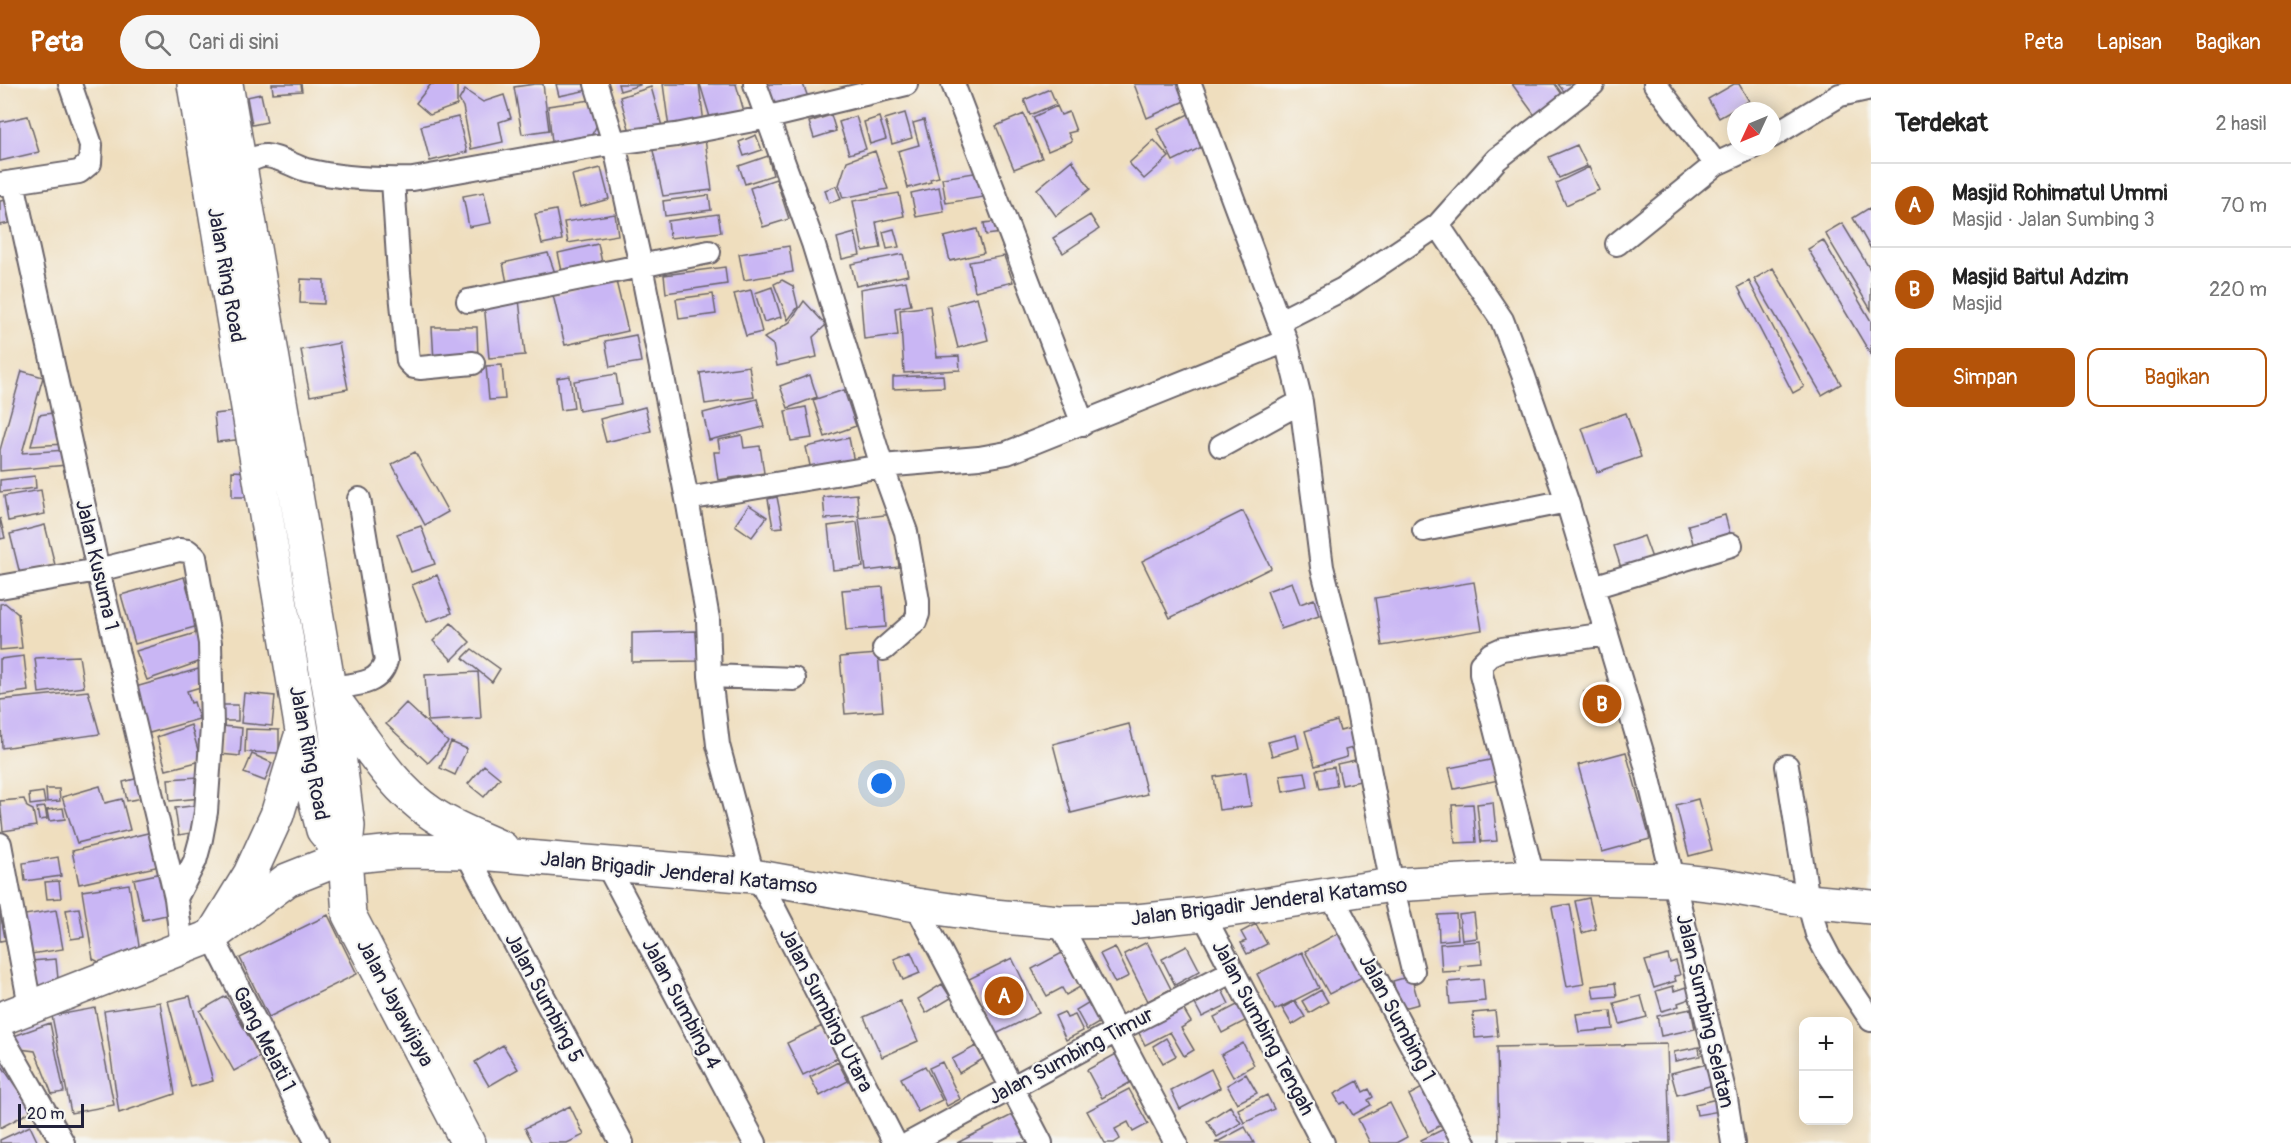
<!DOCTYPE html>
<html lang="id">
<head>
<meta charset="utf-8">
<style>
  body { margin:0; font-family:Pangolin,sans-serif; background:#f6f6f6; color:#222 }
  .controls { position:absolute; right:18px; bottom:18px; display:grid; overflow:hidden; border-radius:12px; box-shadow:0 3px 15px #0003 }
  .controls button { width:54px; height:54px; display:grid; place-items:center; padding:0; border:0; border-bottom:2px solid #e0e0e0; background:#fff; color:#222; font:30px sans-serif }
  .compass { position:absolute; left:1727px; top:18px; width:54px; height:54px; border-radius:50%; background:#fff; box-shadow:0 3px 15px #0003; rotate:226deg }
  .scale { position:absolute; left:18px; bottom:15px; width:66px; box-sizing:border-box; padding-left:6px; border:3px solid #22223b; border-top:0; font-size:16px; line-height:21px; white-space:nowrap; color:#22223b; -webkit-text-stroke:4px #f6f6f2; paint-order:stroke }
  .you { position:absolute; left:882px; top:700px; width:21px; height:21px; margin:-15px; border:4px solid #fff; border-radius:50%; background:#1a73e8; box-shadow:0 0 0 9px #1a73e833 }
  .badge { display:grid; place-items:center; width:39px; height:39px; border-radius:50%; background:#b45309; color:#fff; font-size:20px; font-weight:700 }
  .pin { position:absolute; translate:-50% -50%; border:3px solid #fff; box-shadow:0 2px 6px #0006 }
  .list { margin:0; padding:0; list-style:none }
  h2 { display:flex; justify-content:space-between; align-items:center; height:78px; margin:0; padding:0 24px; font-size:26px }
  h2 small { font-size:20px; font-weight:400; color:#767676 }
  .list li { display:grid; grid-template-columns:39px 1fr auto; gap:18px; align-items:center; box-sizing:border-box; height:84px; padding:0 24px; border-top:2px solid #e0e0e0 }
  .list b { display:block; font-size:22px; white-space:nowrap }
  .list p { margin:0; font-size:20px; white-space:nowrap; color:#767676 }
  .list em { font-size:20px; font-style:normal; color:#767676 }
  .actions { display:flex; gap:12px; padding:18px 24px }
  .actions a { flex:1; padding:14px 0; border:2px solid #b45309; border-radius:12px; text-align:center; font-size:21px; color:#b45309 }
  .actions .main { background:#b45309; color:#fff }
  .icon { flex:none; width:33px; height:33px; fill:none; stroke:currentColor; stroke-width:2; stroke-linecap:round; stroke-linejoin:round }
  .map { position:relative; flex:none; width:1871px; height:1059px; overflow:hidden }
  header { display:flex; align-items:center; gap:36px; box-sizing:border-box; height:84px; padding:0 30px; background:#b45309; color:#fff }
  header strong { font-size:28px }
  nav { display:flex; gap:33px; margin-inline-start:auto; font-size:21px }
  .search { width:420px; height:54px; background:#f6f6f6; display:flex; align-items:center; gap:15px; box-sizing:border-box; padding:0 21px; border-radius:33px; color:#767676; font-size:22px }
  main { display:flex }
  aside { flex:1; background:#fff }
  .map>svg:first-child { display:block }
</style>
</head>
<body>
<header>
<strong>Peta</strong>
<div class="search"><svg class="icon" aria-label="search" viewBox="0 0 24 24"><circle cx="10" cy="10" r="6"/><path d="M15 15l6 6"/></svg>Cari di sini</div>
<nav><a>Peta</a><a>Lapisan</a><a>Bagikan</a></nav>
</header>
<main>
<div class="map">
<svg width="1871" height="1059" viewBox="0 0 1871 1059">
  <rect width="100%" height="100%" fill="#f6f6f2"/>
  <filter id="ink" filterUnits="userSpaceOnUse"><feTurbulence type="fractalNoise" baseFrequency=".0167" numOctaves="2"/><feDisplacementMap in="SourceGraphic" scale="12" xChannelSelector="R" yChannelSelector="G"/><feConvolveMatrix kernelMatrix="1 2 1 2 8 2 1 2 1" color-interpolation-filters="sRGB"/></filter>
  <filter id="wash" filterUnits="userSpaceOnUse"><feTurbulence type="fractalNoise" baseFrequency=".008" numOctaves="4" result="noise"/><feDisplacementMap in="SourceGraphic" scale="24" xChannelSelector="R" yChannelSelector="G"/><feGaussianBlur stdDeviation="1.35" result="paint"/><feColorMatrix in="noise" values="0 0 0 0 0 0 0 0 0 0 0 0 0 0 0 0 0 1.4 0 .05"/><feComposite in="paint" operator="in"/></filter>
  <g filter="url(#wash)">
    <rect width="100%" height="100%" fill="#efdebe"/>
    <g id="blocks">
      <!-- building -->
      <path fill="#c9b6f4" d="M272,0H301L302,7L273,9Z
        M431,0H457V21L430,31L416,19Z
        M535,0H543L549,46L522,50L514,3Z
        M556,0H587L588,6L559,12Z
        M618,0H640V1L620,7Z
        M663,0H699L704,39L669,44Z
        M700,0H736L745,31L712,40Z
        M760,0H803L809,16L779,27Z
        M1134,0H1185L1191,14L1147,34Z
        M1512,0H1555L1564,13L1536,33Z
        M1558,0H1587L1569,14Z
        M1734,0H1739L1749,17L1719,34L1708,15Z
        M651,3L663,46L632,55L620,13Z
        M1050,5L1056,20L1030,31L1024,16Z
        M465,6L483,18L504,11L511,34L499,38L503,58L471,65L463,23L459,16Z
        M261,10L267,38L252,41L247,13Z
        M591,16L597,41L591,52L552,58L548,22Z
        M1057,22L1061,31L1069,28L1076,47L1068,49L1072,57L1048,67L1033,33Z
        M1193,28L1208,60L1173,77L1157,45Z
        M905,29L912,54L892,60L885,35Z
        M1024,30L1042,74L1014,85L996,42Z
        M831,31L836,47L814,54L809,38Z
        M28,32L39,68L0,77V38Z
        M856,32L866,65L849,70L839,38Z
        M458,33L467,68L430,77L421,42Z
        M879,33L886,55L870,60L864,38Z
        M924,36L939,93L930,95L931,98L908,104L898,67L919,61L913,39Z
        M756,51L762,66L744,72L739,58Z
        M705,55L712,106L663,112L652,62Z
        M1154,56L1169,73L1144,95L1129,79Z
        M1577,61L1587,82L1559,94L1549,73Z
        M875,67L888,105L843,114L839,101L847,77Z
        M768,72L773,91L745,100L739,82Z
        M1072,76L1090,105L1056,132L1037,105Z
        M1589,83L1599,106L1566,121L1556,99Z
        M601,84L609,115L580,123L572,91Z
        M980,88L984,113L946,119L942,94Z
        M776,95L789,135L763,143L750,104Z
        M836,102L841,115L829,119L825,106Z
        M939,103L944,128L916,133L911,109Z
        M484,108L491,139L469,143L463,112Z
        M899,109L904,132L876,138L881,164L863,167L853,117Z
        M709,111L711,126L665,132L663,117Z
        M7,116L10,139L0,141V117Z
        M1869,124L1871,128V165L1853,134Z
        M556,126L562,156L542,160L535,130Z
        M615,130L618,151L568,159L564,138Z
        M718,130L721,148L670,154L668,137Z
        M1090,131L1099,145L1063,169L1053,154Z
        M1000,137L1002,149L986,151L984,139Z
        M1842,139L1871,187V226L1825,149Z
        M894,145L899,163L887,165L883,148Z
        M977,145L984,169L950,177L944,153Z
        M855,149L860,171L842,175L837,154Z
        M1823,156L1871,237V271L1808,165Z
        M598,160L603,183L563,192L558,169Z
        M789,162L793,188L744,196L739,170Z
        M548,169L556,192L507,199L503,179Z
        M903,170L908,191L856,202L851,180Z
        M1004,172L1013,198L975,207L969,178Z
        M725,183L727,200L666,209L664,191Z
        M1773,184L1841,300L1822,311L1754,195Z
        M301,195L324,196V220L300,219Z
        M782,196L793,202L798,223L788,236L774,200Z
        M616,197L628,247L565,261L553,211Z
        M906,197L911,221L895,224L898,251L864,255L860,205Z
        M1749,197L1804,303L1793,309L1738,203Z
        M772,203L781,233L764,238L755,209Z
        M751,206L762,248L746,252L734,210Z
        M713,210L716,230L679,235L676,215Z
        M977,213L988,256L958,264L947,221Z
        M519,215L525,271L489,274L484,218Z
        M804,217L826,241L813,253L817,273L777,282L773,261L764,254L790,238Z
        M930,222L937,273L959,272L960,286L904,289L900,226Z
        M432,243H477L478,277H434Z
        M636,251L641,278L610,283L605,257Z
        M339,259L348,305L310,312L301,266Z
        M502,281L505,315L489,316L486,282Z
        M749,282L754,313L705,320L700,289Z
        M22,287L43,293L22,369L66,366L67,381L0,387V366Z
        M616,290L621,320L579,327L574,297Z
        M810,291L817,313L788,324L780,302Z
        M943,291L944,303L893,305V293Z
        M570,292L574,324L561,326L557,294Z
        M844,306L856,342L825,353L813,316Z
        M757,315L764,343L709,356L703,329Z
        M645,323L651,347L606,358L600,335Z
        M806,323L812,354L791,357L785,327Z
        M242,327L245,355L217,358L214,330Z
        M59,328L64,360L31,362L39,331Z
        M1626,329L1641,373L1597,388L1582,344Z
        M742,351L744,364L760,362L764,389L718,396L714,368H720L718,356Z
        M849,354L855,383L812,391L806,363Z
        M415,368L448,428L425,441L392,380Z
        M232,387L250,388V413H232Z
        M35,392L36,404L0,408V396Z
        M41,406L45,430L8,437L4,412Z
        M857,410L859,432L825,435L823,413Z
        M777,413L783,443L773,444L768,415Z
        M749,421L767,433L752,453L735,441Z
        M1243,427L1271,484L1170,534L1142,477Z
        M893,430L899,483L866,487L859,434Z
        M1725,431L1731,454L1694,463L1688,441Z
        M0,434L5,454L0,455Z
        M857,438L863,483L833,486L828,442Z
        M45,441L55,481L20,490L10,450Z
        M421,442L435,480L411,488L397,450Z
        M1644,452L1653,477L1622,487L1614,462Z
        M437,491L452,529L427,538L412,501Z
        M184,493L198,542L135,560L121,511Z
        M1292,498L1300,520L1314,515L1319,532L1281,545L1267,507Z
        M1474,498L1482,546L1382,562L1375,514Z
        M883,503L886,543L846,546L842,506Z
        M5,519L18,530L22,564L0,566V520Z
        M451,539L470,558L452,576L433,557Z
        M696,547L698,577L632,578V549Z
        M199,548L210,574L147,596L136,567Z
        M472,565L500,585L492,598L463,574Z
        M878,570L883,627L845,630L840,573Z
        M24,572L28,607L0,611V575Z
        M79,572L84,603L39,609L35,574Z
        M202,584L207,601L187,607L191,619L194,618L199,635L146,650L132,604Z
        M478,588L481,634L428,637L425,591Z
        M1609,600L1621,631L1595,640L1584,608Z
        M88,607L100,650L2,664L0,616Z
        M244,609L275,612L272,642L241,639Z
        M406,619L448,658L428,679L386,640Z
        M221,621H238V637H220Z
        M1337,637L1340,647L1355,643L1360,662L1345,666L1347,673L1315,682L1305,647Z
        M1129,640L1147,710L1071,729L1053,660Z
        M191,641L201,677L166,686L157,653Z
        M222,642L242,644L240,672L220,670Z
        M246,645L279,646V669L245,668Z
        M1296,651L1299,664L1272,672L1268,658Z
        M451,658L467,665L455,691L440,684Z
        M1626,668L1650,755L1602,768L1578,681Z
        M252,670L272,679L265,697L244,689Z
        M1360,675L1365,696L1342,701L1337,680Z
        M1495,675L1499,696L1454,705L1449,684Z
        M484,681L500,694L484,713L468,700Z
        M1334,683L1337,702L1320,705L1316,686Z
        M1246,688L1251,722L1219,726L1214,693Z
        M1305,688L1308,703L1283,708L1280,691Z
        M199,693L201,714L170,717L168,695Z
        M139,694L143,714L127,717L123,698Z
        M100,702L105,719L122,715L130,746L77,759L62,713Z
        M46,705H59L60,717L47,718Z
        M43,708L45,719L30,721L29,710Z
        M24,715L27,723L33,726L36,742L3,747L0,717Z
        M1698,715L1712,766L1689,772L1676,721Z
        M1493,718L1497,757L1481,758L1477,720Z
        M1473,720L1476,758L1455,759L1452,721Z
        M199,721L202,747L179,751L175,724Z
        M45,723L47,735L39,736L37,724Z
        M63,724L65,735L49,737L47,726Z
        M152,748L160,782L79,800L72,767Z
        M58,773L61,792L25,797L23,779Z
        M162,789L171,830L143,836L134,795Z
        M59,797L61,814L47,815L45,798Z
        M129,800L140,868L103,880L93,875L82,807Z
        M1589,814L1596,845L1582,849L1575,817Z
        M1570,820L1584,900L1567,903L1552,823Z
        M79,824L84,853L71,855L66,826Z
        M56,826L63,865L25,871L18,832Z
        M0,827L6,856L0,857Z
        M1474,829L1477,854L1462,856L1459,831Z
        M1456,830L1458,855L1439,857L1438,831Z
        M328,831L357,890L269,933L240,874Z
        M1256,840L1267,860L1247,870L1241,859L1246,857L1241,848Z
        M1342,847L1366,891L1329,910L1305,867Z
        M1480,857L1482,880L1460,882V887L1442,888L1440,860Z
        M1147,858L1171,905L1148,917L1124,870Z
        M1187,862L1200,887L1175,901L1162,875Z
        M1115,863L1129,892L1115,899L1100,870Z
        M911,868L920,889L903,896L894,875Z
        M1302,868L1319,904L1275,926L1257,890Z
        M1062,869L1080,903L1066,911L1062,904L1047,912L1032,885Z
        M1668,871L1670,879L1676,877L1680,891L1674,892L1676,897L1654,904L1645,877Z
        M1012,874L1039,929L996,950L969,895Z
        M56,875L59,905L34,908L31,877Z
        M1411,892L1419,920L1400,925L1393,897Z
        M1483,895L1485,917L1450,920L1448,898Z
        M1615,899L1617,912L1594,914L1592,902Z
        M942,900L951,914L926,929L918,915Z
        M1692,901L1695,913L1678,919L1679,922L1662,927L1656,907L1673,902L1674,907Z
        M1221,904L1229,920L1202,933L1194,918Z
        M1321,906L1328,918L1309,929L1302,917Z
        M190,912L213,997L191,1003L168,917Z
        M226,912L260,973L234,987L200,927Z
        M1641,912L1647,933L1620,940L1614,919Z
        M900,917L918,957L882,973L864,933Z
        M1091,917L1102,937L1087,946L1076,926Z
        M1295,917L1305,933L1292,941L1282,924Z
        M160,918L175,1010L119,1029L104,927Z
        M1239,920L1247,936L1222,949L1214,933Z
        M1181,921L1191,938L1181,944L1194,966L1184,972L1170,948L1145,961L1137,945Z
        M95,924L114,1021L71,1029L52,932Z
        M1691,925L1695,945L1661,952L1657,932Z
        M1495,927L1498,952L1475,954L1473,929Z
        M1611,927L1613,945L1579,948L1576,930Z
        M1064,928L1067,934L1075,931L1083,947L1066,956L1055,932Z
        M50,939L64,1008L52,1010L35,967L20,965L14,952Z
        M822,942L838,974L803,991L787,959Z
        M1166,954L1176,972L1163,979L1153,962Z
        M1243,959L1254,981L1233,993L1221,971Z
        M1667,960L1670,1059H1499L1497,963Z
        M503,961L518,985L489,1002L475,978Z
        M976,962L983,975L959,989L952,975Z
        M1699,963L1700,972L1675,977L1674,968Z
        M1118,969L1133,997L1102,1014L1087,986Z
        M838,978L848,997L820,1012L810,993Z
        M942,978L960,1015L947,1022L929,984Z
        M0,979L32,1027L0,1044Z
        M1707,980L1713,1001L1677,1011L1671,989Z
        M925,982L942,1016L918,1028L901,994Z
        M1211,985L1220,1004L1180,1025L1171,1006Z
        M1246,990L1257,1009L1237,1019L1227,1001Z
        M1358,997L1363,1008L1369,1005L1373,1013L1368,1016L1371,1021L1353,1031L1345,1018L1340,1020L1334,1010Z
        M1428,1001L1447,1038L1428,1048L1409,1011Z
        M1129,1005L1148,1040L1133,1048L1128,1038L1115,1045L1120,1055L1114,1059H1105L1087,1027Z
        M1267,1011L1274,1025L1244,1039L1238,1025Z
        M1717,1015L1720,1027L1697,1031L1695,1020Z
        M1390,1019L1407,1053L1396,1059H1370L1358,1035Z
        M570,1022L584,1051L567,1059H533L525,1044Z
        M1230,1022L1241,1039L1217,1053L1207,1037Z
        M1016,1029L1032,1059H957Z
        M30,1042L38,1059H0V1056Z
        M1245,1043L1254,1059H1215Z
        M1448,1043L1456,1059H1422L1421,1056Z"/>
    </g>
  </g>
  <g filter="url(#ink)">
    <use href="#blocks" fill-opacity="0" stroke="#6a6469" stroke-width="1.5"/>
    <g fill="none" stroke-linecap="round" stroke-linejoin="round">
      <!-- minor casing -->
      <g stroke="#6a6469" stroke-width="26">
        <path id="minor" d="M596,0L614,59L641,182L687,415L708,535L710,592L718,661L753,792
          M755,0L813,159L882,382L906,448L918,517V530L915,538L884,565
          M953,0L1083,340
          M1190,0L1286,257L1301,318L1322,483L1354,608L1392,801L1413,887
          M1655,0L1716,80L1753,63
          M1772,52L1840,11L1871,4
          M240,81C248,78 258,71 266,72C280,73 293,82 306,86C340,94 378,96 413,95L614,59L676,51L769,33L906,0
          M393,96L399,190L408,277L414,283L420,284L473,279
          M13,98L98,486L176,814L182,863
          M0,100L79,88L90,79L91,61L70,0
          M1438,141L1502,236L1524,293L1567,417L1645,678L1726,1015L1733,1059
          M1617,160L1716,80
          M468,217L709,168
          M1280,237L1343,205L1438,141L1497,75L1593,0
          M1221,362L1301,318
          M687,415L882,382L979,374L1007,369L1286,257
          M1424,446L1567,417
          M0,503L98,486L179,466L188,467L195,473L210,559L212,643L206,728L201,755L195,777L176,814
          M1593,503L1731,461
          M710,592L794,595
          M329,604C352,600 379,603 386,577L359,415
          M1787,682L1808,817L1817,850L1829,873L1871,936
          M0,760L30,922
          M466,768L622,1059
          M607,781L755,1059
          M758,793L895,1059
          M1533,793L1481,590V580L1491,570L1502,565L1607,550
          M1330,809L1464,1059
          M916,821L1041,1059
          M1203,830L1323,1059
          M1059,838L1176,1059
          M212,852L317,1059
          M0,949L63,1059
          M910,1059L1116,947L1233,887"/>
      </g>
      <!-- secondary casing -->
      <g stroke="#6a6469" stroke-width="36">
        <path id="secondary" d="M345,773L349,831L468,1059"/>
      </g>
      <!-- primary casing -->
      <g stroke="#6a6469" stroke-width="36">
        <path id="primary" d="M0,935L212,852L287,796L345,773"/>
      </g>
      <!-- trunk casing -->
      <g stroke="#6a6469" stroke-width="36">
        <path id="trunk" d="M194,0L310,695L323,746L345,773
          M226,0L335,639L348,742L345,773
          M332,613C362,651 389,701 431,729C452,744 479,753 502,764
          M345,773L403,767L466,768L753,792L916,821L993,832L1059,838L1137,837L1203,830L1392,801L1533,793L1674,796L1725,802L1808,817L1871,823
          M212,852L250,790L277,731L300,655"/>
      </g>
      <!-- minor -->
      <use href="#minor" stroke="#fff" stroke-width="22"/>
      <!-- secondary -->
      <use href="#secondary" stroke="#fff" stroke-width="33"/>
      <!-- primary -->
      <use href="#primary" stroke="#fff" stroke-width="33"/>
      <!-- trunk -->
      <use href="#trunk" stroke="#fff" stroke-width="33"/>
    </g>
  </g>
  <g text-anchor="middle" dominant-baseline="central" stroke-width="4.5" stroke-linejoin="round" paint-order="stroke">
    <!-- street labels -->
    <g font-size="21" fill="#22223b" stroke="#f6f6f2">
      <text transform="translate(226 191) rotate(80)">Jalan Ring Road</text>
      <text transform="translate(97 481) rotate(77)">Jalan Kusuma 1</text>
      <text transform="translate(309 669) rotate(79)">Jalan Ring Road</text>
      <text transform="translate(679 789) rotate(6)">Jalan Brigadir Jenderal Katamso</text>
      <text transform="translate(1269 818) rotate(-7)">Jalan Brigadir Jenderal Katamso</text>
      <text transform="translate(544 914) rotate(62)">Jalan Sumbing 5</text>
      <text transform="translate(395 919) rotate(62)">Jalan Jayawijaya</text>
      <text transform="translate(681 920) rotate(62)">Jalan Sumbing 4</text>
      <text transform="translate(826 926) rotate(63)">Jalan Sumbing Utara</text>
      <text transform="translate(1705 927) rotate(77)">Jalan Sumbing Selatan</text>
      <text transform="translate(1397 934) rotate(62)">Jalan Sumbing 1</text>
      <text transform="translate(1263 944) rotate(62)">Jalan Sumbing Tengah</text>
      <text transform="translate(264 955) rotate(63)">Gang Melati 1</text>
      <text transform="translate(1071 972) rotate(-28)">Jalan Sumbing Timur</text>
    </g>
  </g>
</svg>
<div class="controls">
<button>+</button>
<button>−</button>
</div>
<svg class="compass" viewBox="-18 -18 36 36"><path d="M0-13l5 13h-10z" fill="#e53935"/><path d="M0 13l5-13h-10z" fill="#767676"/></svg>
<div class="scale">20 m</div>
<div class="you"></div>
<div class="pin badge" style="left:1004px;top:912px">A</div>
<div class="pin badge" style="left:1602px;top:620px">B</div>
</div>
<aside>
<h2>Terdekat<small>2 hasil</small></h2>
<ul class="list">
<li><span class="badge">A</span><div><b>Masjid Rohimatul Ummi</b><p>Masjid · Jalan Sumbing 3</p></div><em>70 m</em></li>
<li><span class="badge">B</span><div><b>Masjid Baitul Adzim</b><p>Masjid</p></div><em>220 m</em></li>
</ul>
<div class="actions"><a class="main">Simpan</a><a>Bagikan</a></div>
</aside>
</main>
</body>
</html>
